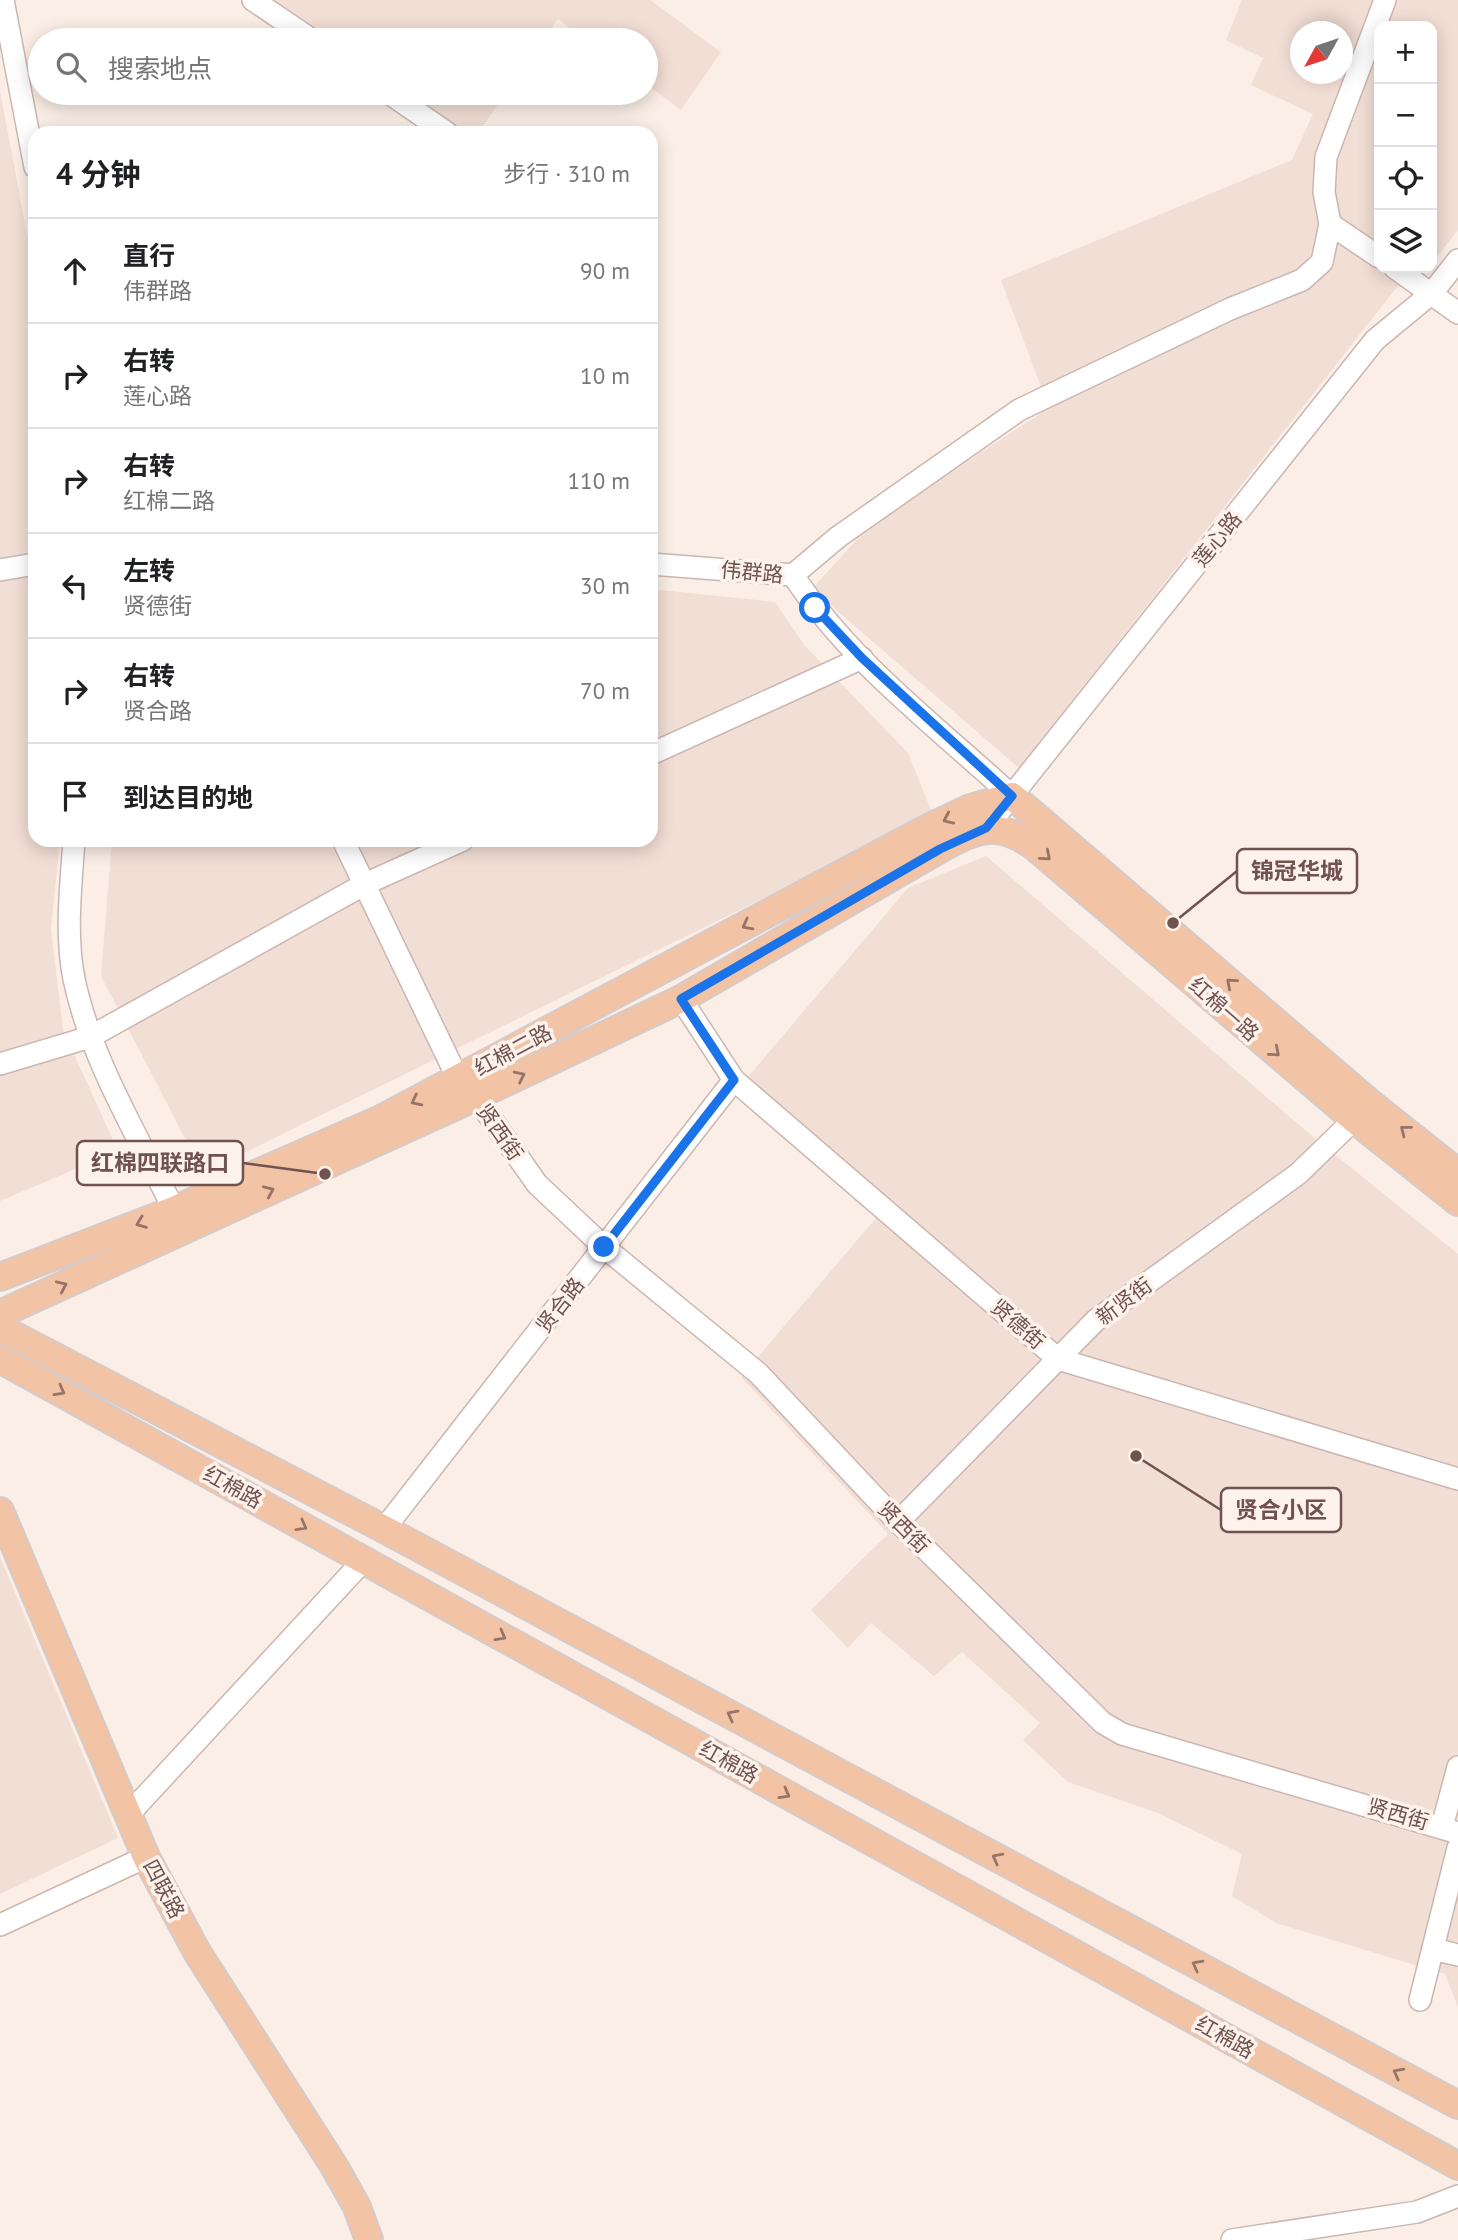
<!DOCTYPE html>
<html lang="zh">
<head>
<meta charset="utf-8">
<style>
  body { margin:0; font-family:"PT Sans","Noto Sans SC",sans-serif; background:#f6f6f6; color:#202124 }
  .controls { position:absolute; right:21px; top:21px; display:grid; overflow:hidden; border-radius:14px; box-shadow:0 4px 18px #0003 }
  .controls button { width:63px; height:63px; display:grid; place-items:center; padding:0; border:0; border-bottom:2px solid #e0e0e0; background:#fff; color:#202124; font:35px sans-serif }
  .compass { position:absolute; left:1290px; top:21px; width:63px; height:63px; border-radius:50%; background:#fff; box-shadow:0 4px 18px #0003; rotate:230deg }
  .stop { position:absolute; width:21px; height:21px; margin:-16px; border:5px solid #1a73e8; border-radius:50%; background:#fff }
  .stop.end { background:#1a73e8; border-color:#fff; box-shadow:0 2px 7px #0008 }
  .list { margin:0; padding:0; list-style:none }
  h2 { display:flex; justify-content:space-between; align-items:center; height:91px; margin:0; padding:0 28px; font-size:30px }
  h2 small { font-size:23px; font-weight:400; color:#757577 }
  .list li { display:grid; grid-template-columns:46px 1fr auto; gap:21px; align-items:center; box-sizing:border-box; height:105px; padding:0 28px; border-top:2px solid #e0e0e0 }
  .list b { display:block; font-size:26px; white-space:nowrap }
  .list p { margin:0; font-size:23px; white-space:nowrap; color:#757577 }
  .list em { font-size:23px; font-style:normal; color:#757577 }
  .icon { flex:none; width:38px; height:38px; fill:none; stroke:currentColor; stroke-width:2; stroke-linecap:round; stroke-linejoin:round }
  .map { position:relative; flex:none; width:1458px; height:2240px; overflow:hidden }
  .search { position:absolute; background:#fff; box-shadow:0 4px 18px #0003; left:28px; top:28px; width:630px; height:77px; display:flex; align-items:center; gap:18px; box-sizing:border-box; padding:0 24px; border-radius:38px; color:#757577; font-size:26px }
  .panel { position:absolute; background:#fff; box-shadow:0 4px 18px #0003; left:28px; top:126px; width:630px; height:721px; border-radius:21px }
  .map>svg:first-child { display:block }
</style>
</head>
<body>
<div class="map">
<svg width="1458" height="2240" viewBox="0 0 1458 2240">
  <rect width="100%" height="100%" fill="#faeee6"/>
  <!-- residential -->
  <path fill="#f1ded5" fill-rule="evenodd" d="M253,0H650L721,52L681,110L646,84V40H586L558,19L543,40H312Z
    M1242,0H1458V230L1432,263V26H1379V268H1425L1397,287L1019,768L812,589L870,525L1049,408L1001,280L1292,160L1313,114L1251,85L1263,58L1226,40ZM1300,32H1342V74H1300Z
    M0,91L35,277V840H60L51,929L63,1030L118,1151L0,1201Z
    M389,93H506L478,133H447Z
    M651,589L775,602L805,646L908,753L933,815L203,1173L101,976L112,840H651Z
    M986,856L1312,1136L1458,1254V1787L1444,1840L1458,1846V2007L1445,1974L1276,1923L1232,1896L1242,1854L1158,1813L1068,1782L1023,1740L1040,1723L962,1652L934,1676L871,1623L848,1648L811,1610L888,1534L741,1377L881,1212L737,1090L908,888Z
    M0,1557L118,1838L0,1894Z"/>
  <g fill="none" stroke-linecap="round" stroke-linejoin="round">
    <!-- minor casing -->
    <g stroke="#ccb6b0" stroke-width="24">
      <path id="minor" d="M3,0L35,167
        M253,0L312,40
        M389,93L447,133
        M1330,224L1379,257
        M1395,268L1458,313
        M651,564L793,575C849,661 936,726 1012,796
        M0,570L35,564
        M793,575L838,537L1019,410L1230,309L1302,280L1322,262L1330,224L1324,192L1326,157L1385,0
        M651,754L862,658
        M986,828L1375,340L1432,293L1458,260
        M74,840C71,886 65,934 74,979C91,1060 138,1136 174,1210
        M343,840L458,1079L476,1097L537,1184L604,1247L758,1373L898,1522L1103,1723L1122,1734L1458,1833
        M681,999L734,1080L1058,1359L1458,1479
        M0,1064L90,1037L365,884L463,840
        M898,1522L1096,1320L1298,1174L1364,1110
        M384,1529L734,1080
        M128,1815L364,1560
        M1442,1827L1458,1767
        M0,1925L146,1857
        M1433,1949L1458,1955
        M1420,2000L1458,1848
        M1232,2240L1417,2212L1458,2196"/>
    </g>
    <!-- major casing -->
    <g stroke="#d4cbca" stroke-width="30">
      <path id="major" d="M0,1277L174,1210L381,1119L928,828L968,809L1012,796L1370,1103L1458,1173
        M0,1314L460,1104L681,999L940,849C978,828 998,820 1035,847L1355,1120L1458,1202
        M0,1328L384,1529L1458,2105
        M0,1359L1458,2166
        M0,1511L146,1857L197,1952L334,2166L357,2207L369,2240"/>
    </g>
    <!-- minor -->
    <use href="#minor" stroke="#fff" stroke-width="21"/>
    <!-- major -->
    <use href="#major" stroke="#f2c3a5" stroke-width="26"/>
  </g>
  <!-- one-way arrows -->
  <defs><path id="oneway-chevron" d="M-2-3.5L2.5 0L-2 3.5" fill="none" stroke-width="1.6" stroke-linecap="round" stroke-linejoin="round" transform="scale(1.75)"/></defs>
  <g stroke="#977468">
    <use href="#oneway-chevron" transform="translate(948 819) rotate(156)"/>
    <use href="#oneway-chevron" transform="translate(1046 856) rotate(41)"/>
    <use href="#oneway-chevron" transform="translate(747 925) rotate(152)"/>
    <use href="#oneway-chevron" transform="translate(1231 983) rotate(-139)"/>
    <use href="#oneway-chevron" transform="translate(1275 1052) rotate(41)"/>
    <use href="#oneway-chevron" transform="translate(520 1076) rotate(-26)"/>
    <use href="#oneway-chevron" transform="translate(416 1101) rotate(153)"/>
    <use href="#oneway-chevron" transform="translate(1405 1130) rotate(-142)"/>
    <use href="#oneway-chevron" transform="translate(269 1191) rotate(-24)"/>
    <use href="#oneway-chevron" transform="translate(141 1223) rotate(159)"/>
    <use href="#oneway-chevron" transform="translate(62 1286) rotate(-24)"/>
    <use href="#oneway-chevron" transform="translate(60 1391) rotate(29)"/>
    <use href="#oneway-chevron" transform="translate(302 1526) rotate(29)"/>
    <use href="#oneway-chevron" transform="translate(501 1636) rotate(29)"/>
    <use href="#oneway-chevron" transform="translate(732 1715) rotate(-152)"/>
    <use href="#oneway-chevron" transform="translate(785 1794) rotate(29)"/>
    <use href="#oneway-chevron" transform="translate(997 1858) rotate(-152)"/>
    <use href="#oneway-chevron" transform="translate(1197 1965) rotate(-152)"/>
    <use href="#oneway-chevron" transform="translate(1398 2073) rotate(-152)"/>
  </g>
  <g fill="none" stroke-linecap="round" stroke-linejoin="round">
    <!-- route -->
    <path stroke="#1a73e8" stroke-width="9" d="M604,1247L734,1080L681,999L940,849L986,828L1012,796L862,658L815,608"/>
  </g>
  <g text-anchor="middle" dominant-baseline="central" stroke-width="7" stroke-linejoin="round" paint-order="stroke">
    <!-- street labels -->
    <g font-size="21" fill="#70524e" stroke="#fdf2ec">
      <text transform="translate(1217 539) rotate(-51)">莲心路</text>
      <text transform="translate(752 572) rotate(5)">伟群路</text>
      <text transform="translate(1224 1009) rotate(41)">红棉一路</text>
      <text transform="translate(513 1050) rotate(-28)">红棉二路</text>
      <text transform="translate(500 1132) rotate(55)">贤西街</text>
      <text transform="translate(1124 1301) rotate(-37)">新贤街</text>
      <text transform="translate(560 1305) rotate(-52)">贤合路</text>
      <text transform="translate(1018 1324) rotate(41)">贤德街</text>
      <text transform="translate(233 1487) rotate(29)">红棉路</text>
      <text transform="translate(904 1527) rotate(45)">贤西街</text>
      <text transform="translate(729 1762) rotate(29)">红棉路</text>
      <text transform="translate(1398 1814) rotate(16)">贤西街</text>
      <text transform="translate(164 1889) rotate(62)">四联路</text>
      <text transform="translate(1225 2037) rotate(29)">红棉路</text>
    </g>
  </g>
  <!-- callouts -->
  <path fill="none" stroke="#70524e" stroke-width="2.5" d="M1173 923L1237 871M325 1174L243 1163M1136 1456L1221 1510"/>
  <g fill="#70524e" stroke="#fdf2ec" stroke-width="2.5">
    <circle cx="1173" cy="923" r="7"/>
    <circle cx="325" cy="1174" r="7"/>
    <circle cx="1136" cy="1456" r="7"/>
  </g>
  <g fill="#fdf2ec" stroke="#70524e" stroke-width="2.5">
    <rect x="1237" y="849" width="120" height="44" rx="7"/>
    <rect x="77" y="1141" width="166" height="44" rx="7"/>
    <rect x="1221" y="1488" width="120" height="44" rx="7"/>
  </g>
  <g font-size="23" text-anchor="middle" font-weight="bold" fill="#70524e">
    <text x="1297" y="879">锦冠华城</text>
    <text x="160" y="1171">红棉四联路口</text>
    <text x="1281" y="1518">贤合小区</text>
  </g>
</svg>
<div class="controls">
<button>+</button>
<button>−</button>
<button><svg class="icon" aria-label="locate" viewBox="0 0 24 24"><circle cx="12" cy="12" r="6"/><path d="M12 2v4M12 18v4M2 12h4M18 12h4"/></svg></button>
<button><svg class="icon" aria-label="layers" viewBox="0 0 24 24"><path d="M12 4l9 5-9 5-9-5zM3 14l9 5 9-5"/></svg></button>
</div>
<svg class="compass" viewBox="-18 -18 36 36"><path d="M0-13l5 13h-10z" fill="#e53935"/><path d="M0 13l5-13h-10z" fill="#757577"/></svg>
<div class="stop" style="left:815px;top:608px"></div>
<div class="stop end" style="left:604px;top:1247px"></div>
<div class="search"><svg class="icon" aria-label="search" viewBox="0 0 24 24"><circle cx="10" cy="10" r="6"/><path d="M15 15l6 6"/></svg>搜索地点</div>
<section class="panel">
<h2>4 分钟<small>步行 · 310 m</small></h2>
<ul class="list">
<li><svg class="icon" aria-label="ahead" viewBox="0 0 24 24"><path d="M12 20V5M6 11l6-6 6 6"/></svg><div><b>直行</b><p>伟群路</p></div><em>90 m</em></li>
<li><svg class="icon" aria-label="right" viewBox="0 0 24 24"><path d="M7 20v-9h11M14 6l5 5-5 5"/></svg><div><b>右转</b><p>莲心路</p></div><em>10 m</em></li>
<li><svg class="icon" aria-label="right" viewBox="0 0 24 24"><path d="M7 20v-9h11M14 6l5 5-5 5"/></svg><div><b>右转</b><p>红棉二路</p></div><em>110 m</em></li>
<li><svg class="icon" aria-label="left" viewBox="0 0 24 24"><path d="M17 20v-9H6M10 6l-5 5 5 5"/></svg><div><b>左转</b><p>贤德街</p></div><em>30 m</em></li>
<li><svg class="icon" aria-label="right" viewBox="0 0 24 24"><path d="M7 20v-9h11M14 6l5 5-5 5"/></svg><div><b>右转</b><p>贤合路</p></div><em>70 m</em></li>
<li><svg class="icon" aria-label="arrive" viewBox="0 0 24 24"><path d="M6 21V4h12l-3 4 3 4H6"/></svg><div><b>到达目的地</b></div></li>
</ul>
</section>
</div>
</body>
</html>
